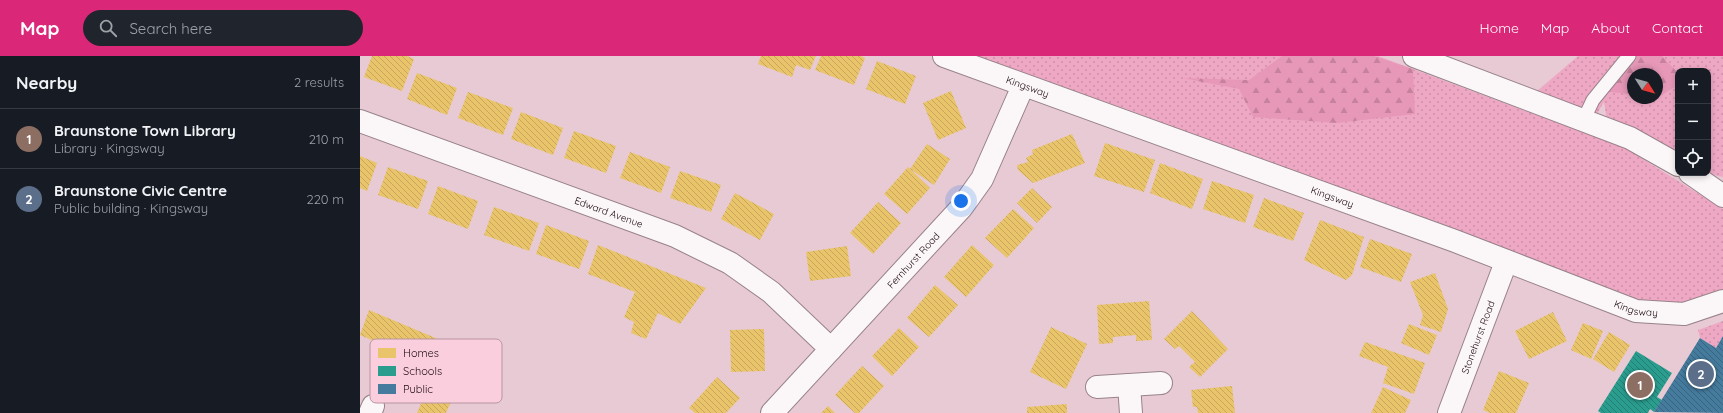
<!DOCTYPE html>
<html lang="en">
<head>
<meta charset="utf-8">
<style>
  body { margin:0; font-family:Quicksand,sans-serif; background:#20242c; color:#f1f3f6 }
  .controls { position:absolute; right:12px; top:12px; display:grid; overflow:hidden; border-radius:8px; box-shadow:0 2px 6px #0003 }
  .controls button { width:36px; height:36px; display:grid; place-items:center; padding:0; border:0; border-bottom:1px solid #363941; background:#171b24; color:#f1f3f6; font:20px sans-serif }
  .compass { position:absolute; left:1267px; top:12px; width:36px; height:36px; border-radius:50%; background:#171b24; box-shadow:0 2px 6px #0003; rotate:127deg }
  .you { position:absolute; left:601px; top:145px; width:14px; height:14px; margin:-10px; border:3px solid #fff; border-radius:50%; background:#1a73e8; box-shadow:0 0 0 6px #1a73e833 }
  .badge { display:grid; place-items:center; width:26px; height:26px; border-radius:50%; background:#db2777; color:#fff; font-size:13px; font-weight:700 }
  .pin { position:absolute; translate:-50% -50%; border:2px solid #fff; box-shadow:0 1px 4px #0006 }
  .list { margin:0; padding:0; list-style:none }
  h2 { display:flex; justify-content:space-between; align-items:center; height:52px; margin:0; padding:0 16px; font-size:17px }
  h2 small { font-size:13px; font-weight:400; color:#9ea1a6 }
  .list li { display:grid; grid-template-columns:26px 1fr auto; gap:12px; align-items:center; box-sizing:border-box; height:60px; padding:0 16px; border-top:1px solid #363941 }
  .list b { display:block; font-size:15px; white-space:nowrap }
  .list p { margin:0; font-size:13px; white-space:nowrap; color:#9ea1a6 }
  .list em { font-size:13px; font-style:normal; color:#9ea1a6 }
  .icon { flex:none; width:22px; height:22px; fill:none; stroke:currentColor; stroke-width:2; stroke-linecap:round; stroke-linejoin:round }
  .map { position:relative; flex:none; width:1363px; height:357px; overflow:hidden }
  header { display:flex; align-items:center; gap:24px; box-sizing:border-box; height:56px; padding:0 20px; background:#db2777; color:#fff }
  header strong { font-size:19px }
  nav { display:flex; gap:22px; margin-inline-start:auto; font-size:14px }
  .search { width:280px; height:36px; background:#20242c; display:flex; align-items:center; gap:10px; box-sizing:border-box; padding:0 14px; border-radius:22px; color:#9ea1a6; font-size:15px }
  main { display:flex }
  aside { flex:1; background:#171b24 }
  .map>svg:first-child { display:block }
</style>
</head>
<body>
<header>
<strong>Map</strong>
<div class="search"><svg class="icon" aria-label="search" viewBox="0 0 24 24"><circle cx="10" cy="10" r="6"/><path d="M15 15l6 6"/></svg>Search here</div>
<nav><a>Home</a><a>Map</a><a>About</a><a>Contact</a></nav>
</header>
<main>
<aside>
<h2>Nearby<small>2 results</small></h2>
<ul class="list">
<li><span class="badge" style="background:#8d6e63">1</span><div><b>Braunstone Town Library</b><p>Library · Kingsway</p></div><em>210 m</em></li>
<li><span class="badge" style="background:#5c6f8a">2</span><div><b>Braunstone Civic Centre</b><p>Public building · Kingsway</p></div><em>220 m</em></li>
</ul>
</aside>
<div class="map">
<svg width="1363" height="357" viewBox="0 0 1363 357">
  <defs>
    <pattern id="grass-dots" width="8" height="8" patternUnits="userSpaceOnUse"><rect width="8" height="8" fill="#efa8c4"/><path d="M2 2h.1M6 6h.1" fill="none" stroke="#cc8fa8" stroke-width="1.8" stroke-linecap="round"/></pattern>
    <pattern id="forest-firs" width="22" height="20" patternUnits="userSpaceOnUse"><rect width="22" height="20" fill="#e798b8"/><path d="M5 1l3.5 6h-7zM16 11l3.5 6h-7z" fill="#c6829d"/></pattern>
    <pattern id="homes-back-hatch" width="6" height="6" patternUnits="userSpaceOnUse"><rect width="6" height="6" fill="#e9c46a"/><path d="M-1 5l2 2M0 0l6 6M5-1l2 2" fill="none" stroke="#c7a75b"/></pattern>
    <pattern id="schools-back-hatch" width="6" height="6" patternUnits="userSpaceOnUse"><rect width="6" height="6" fill="#2a9d8f"/><path d="M-1 5l2 2M0 0l6 6M5-1l2 2" fill="none" stroke="#237e74"/></pattern>
    <pattern id="public-back-hatch" width="6" height="6" patternUnits="userSpaceOnUse"><rect width="6" height="6" fill="#457b9d"/><path d="M-1 5l2 2M0 0l6 6M5-1l2 2" fill="none" stroke="#39637f"/></pattern>
  </defs>
  <rect width="100%" height="100%" fill="#e7cad4"/>
  <!-- grass -->
  <path fill="url(#grass-dots)" fill-rule="evenodd" d="M614,0H1018L1265,92L1363,153V237L1335,251L1268,244L777,57Z
    M1218,0H1363V121L1343,117H1348V15H1318V108L1248,71L1244,46L1231,68L1169,42ZM1273,18H1297V42H1273Z
    M1363,265V280L1356,292L1340,282L1338,274Z"/>
  <!-- forest -->
  <path fill="url(#forest-firs)" d="M922,0H1014L1053,13L1055,58L977,67L893,61L879,33L822,22L889,24Z
    M1273,0H1302L1318,17V29L1297,42V18H1273V39L1245,35Z"/>
  <!-- homes -->
  <path fill="url(#homes-back-hatch)" d="M12,0H47L54,3L42,35L4,21Z
    M401,0H456L450,14L436,9L432,21L398,8Z
    M461,0H501L505,2L494,29L455,14Z
    M517,5L556,20L545,48L506,33Z
    M57,17L97,32L87,59L47,43Z
    M591,35L606,72L578,84L563,47Z
    M108,36L153,52L143,79L98,62Z
    M161,56L203,72L193,99L151,83Z
    M214,75L256,90L246,117L204,102Z
    M712,78L725,107L673,127L658,114L657,109L668,106L666,102L673,98L672,94Z
    M745,87L795,104L784,136L734,120Z
    M567,88L590,103L574,129L550,113Z
    M270,96L310,111L301,137L260,122Z
    M0,100L17,107L7,135L0,132Z
    M800,107L843,123L832,153L790,137Z
    M28,111L68,125L58,153L18,139Z
    M548,111L570,132L547,158L524,138Z
    M320,115L361,129L351,156L310,142Z
    M852,125L894,139L885,167L843,153Z
    M78,130L118,145L108,173L68,158Z
    M672,132L692,151L677,167L657,147Z
    M375,137L414,158L400,184L361,163Z
    M904,142L944,157L933,185L893,171Z
    M518,146L541,167L513,198L490,177Z
    M134,151L179,167L169,195L124,179Z
    M653,153L674,172L647,202L625,182Z
    M960,164L1004,181L992,219L986,224L944,204Z
    M186,169L229,185L219,213L176,198Z
    M1010,183L1052,198L1041,226L1000,211Z
    M238,189L346,232L320,268L298,257L286,283L271,277L274,266L264,261L275,236L228,218Z
    M612,189L634,209L606,241L584,221Z
    M487,190L491,220L450,225L446,196Z
    M1075,217L1088,253L1081,276L1060,269L1063,259L1050,226Z
    M575,229L598,249L569,281L547,262Z
    M789,245L792,284L776,285V279L753,281V287L739,288L737,249Z
    M9,254L85,286L74,311L0,279Z
    M832,255L868,293L840,321L829,311L835,306L819,290L815,293L804,283Z
    M1193,256L1207,285L1169,303L1155,275Z
    M1223,267L1243,275L1231,303L1211,294Z
    M1049,268L1077,279L1069,299L1041,287Z
    M691,271L727,288L706,333L670,316Z
    M539,272L559,291L532,320L512,300Z
    M404,273L405,315L371,316L370,274Z
    M1249,276L1270,289L1254,316L1233,303Z
    M1005,286L1065,307L1054,338L1023,327L1028,311L999,300Z
    M502,310L524,330L499,357H495L475,339Z
    M1139,315L1169,327L1156,357H1130L1123,354Z
    M73,319L98,330L86,357H57Z
    M357,321L380,342L366,357H335L329,352Z
    M872,330L875,357H838L837,351H833L831,334Z
    M1023,331L1051,344L1045,357H1011Z
    M707,348V357H667V351Z
    M468,350L475,357H461Z"/>
  <!-- schools -->
  <path fill="url(#schools-back-hatch)" d="M1276,295L1312,317L1297,341L1302,344L1294,356L1290,353L1288,357H1241L1238,355Z"/>
  <!-- public -->
  <path fill="url(#public-back-hatch)" d="M1363,280V357L1294,356L1340,282L1356,292Z"/>
  <g fill="none" stroke-linecap="round" stroke-linejoin="round">
    <!-- service casing -->
    <g stroke="#98828a" stroke-width="15">
      <path id="service" d="M1223,65L1233,44L1269,0"/>
    </g>
    <!-- minor casing -->
    <g stroke="#98828a" stroke-width="24">
      <g id="minor">
        <path id="s1" d="M584,0L1095,185L1276,255L1324,258L1363,245"/>
        <path d="M1054,0L1270,82L1318,109"/>
        <path id="s2" d="M0,65L315,180L370,207L411,236L471,293"/>
        <path d="M1330,117L1363,140"/>
        <path d="M769,329L771,357"/>
        <path d="M737,331L801,327"/>
        <path d="M10,357L13,350"/>
        <path id="s3" d="M412,357L602,151L622,123L663,30"/>
        <path id="s4" d="M1089,357L1146,206"/>
      </g>
    </g>
    <!-- service -->
    <use href="#service" stroke="#fbf7f9" stroke-width="13"/>
    <!-- minor -->
    <use href="#minor" stroke="#fbf7f9" stroke-width="22"/>
  </g>
  <g text-anchor="middle" dominant-baseline="central" stroke-width="4" stroke-linejoin="round" paint-order="stroke">
    <!-- street labels -->
    <g font-size="10" fill="#1f0c14" stroke="#facedd">
      <text stroke="none"><textPath href="#s1" startOffset="89">Kingsway</textPath></text>
      <text stroke="none"><textPath href="#s1" startOffset="413">Kingsway</textPath></text>
      <text stroke="none"><textPath href="#s2" startOffset="265">Edward Avenue</textPath></text>
      <text stroke="none"><textPath href="#s3" startOffset="208">Fernhurst Road</textPath></text>
      <text stroke="none"><textPath href="#s1" startOffset="737">Kingsway</textPath></text>
      <text stroke="none"><textPath href="#s4" startOffset="81">Stonehurst Road</textPath></text>
    </g>
  </g>
  <!-- legend -->
  <rect x="10" y="283" width="132" height="64" rx="6" fill="#facedd" stroke="#b894a1" stroke-width="1"/>
  <rect x="18" y="292" width="18" height="10" fill="#e9c46a"/>
  <rect x="18" y="310" width="18" height="10" fill="#2a9d8f"/>
  <rect x="18" y="328" width="18" height="10" fill="#457b9d"/>
  <g font-size="11" fill="#1f0c14">
    <text x="43" y="301">Homes</text>
    <text x="43" y="319">Schools</text>
    <text x="43" y="337">Public</text>
  </g>
</svg>
<div class="controls">
<button>+</button>
<button>−</button>
<button><svg class="icon" aria-label="locate" viewBox="0 0 24 24"><circle cx="12" cy="12" r="6"/><path d="M12 2v4M12 18v4M2 12h4M18 12h4"/></svg></button>
</div>
<svg class="compass" viewBox="-18 -18 36 36"><path d="M0-13l5 13h-10z" fill="#e53935"/><path d="M0 13l5-13h-10z" fill="#9ea1a6"/></svg>
<div class="you"></div>
<div class="pin badge" style="left:1280px;top:329px;background:#8d6e63">1</div>
<div class="pin badge" style="left:1341px;top:318px;background:#5c6f8a">2</div>
</div>
</main>
</body>
</html>
